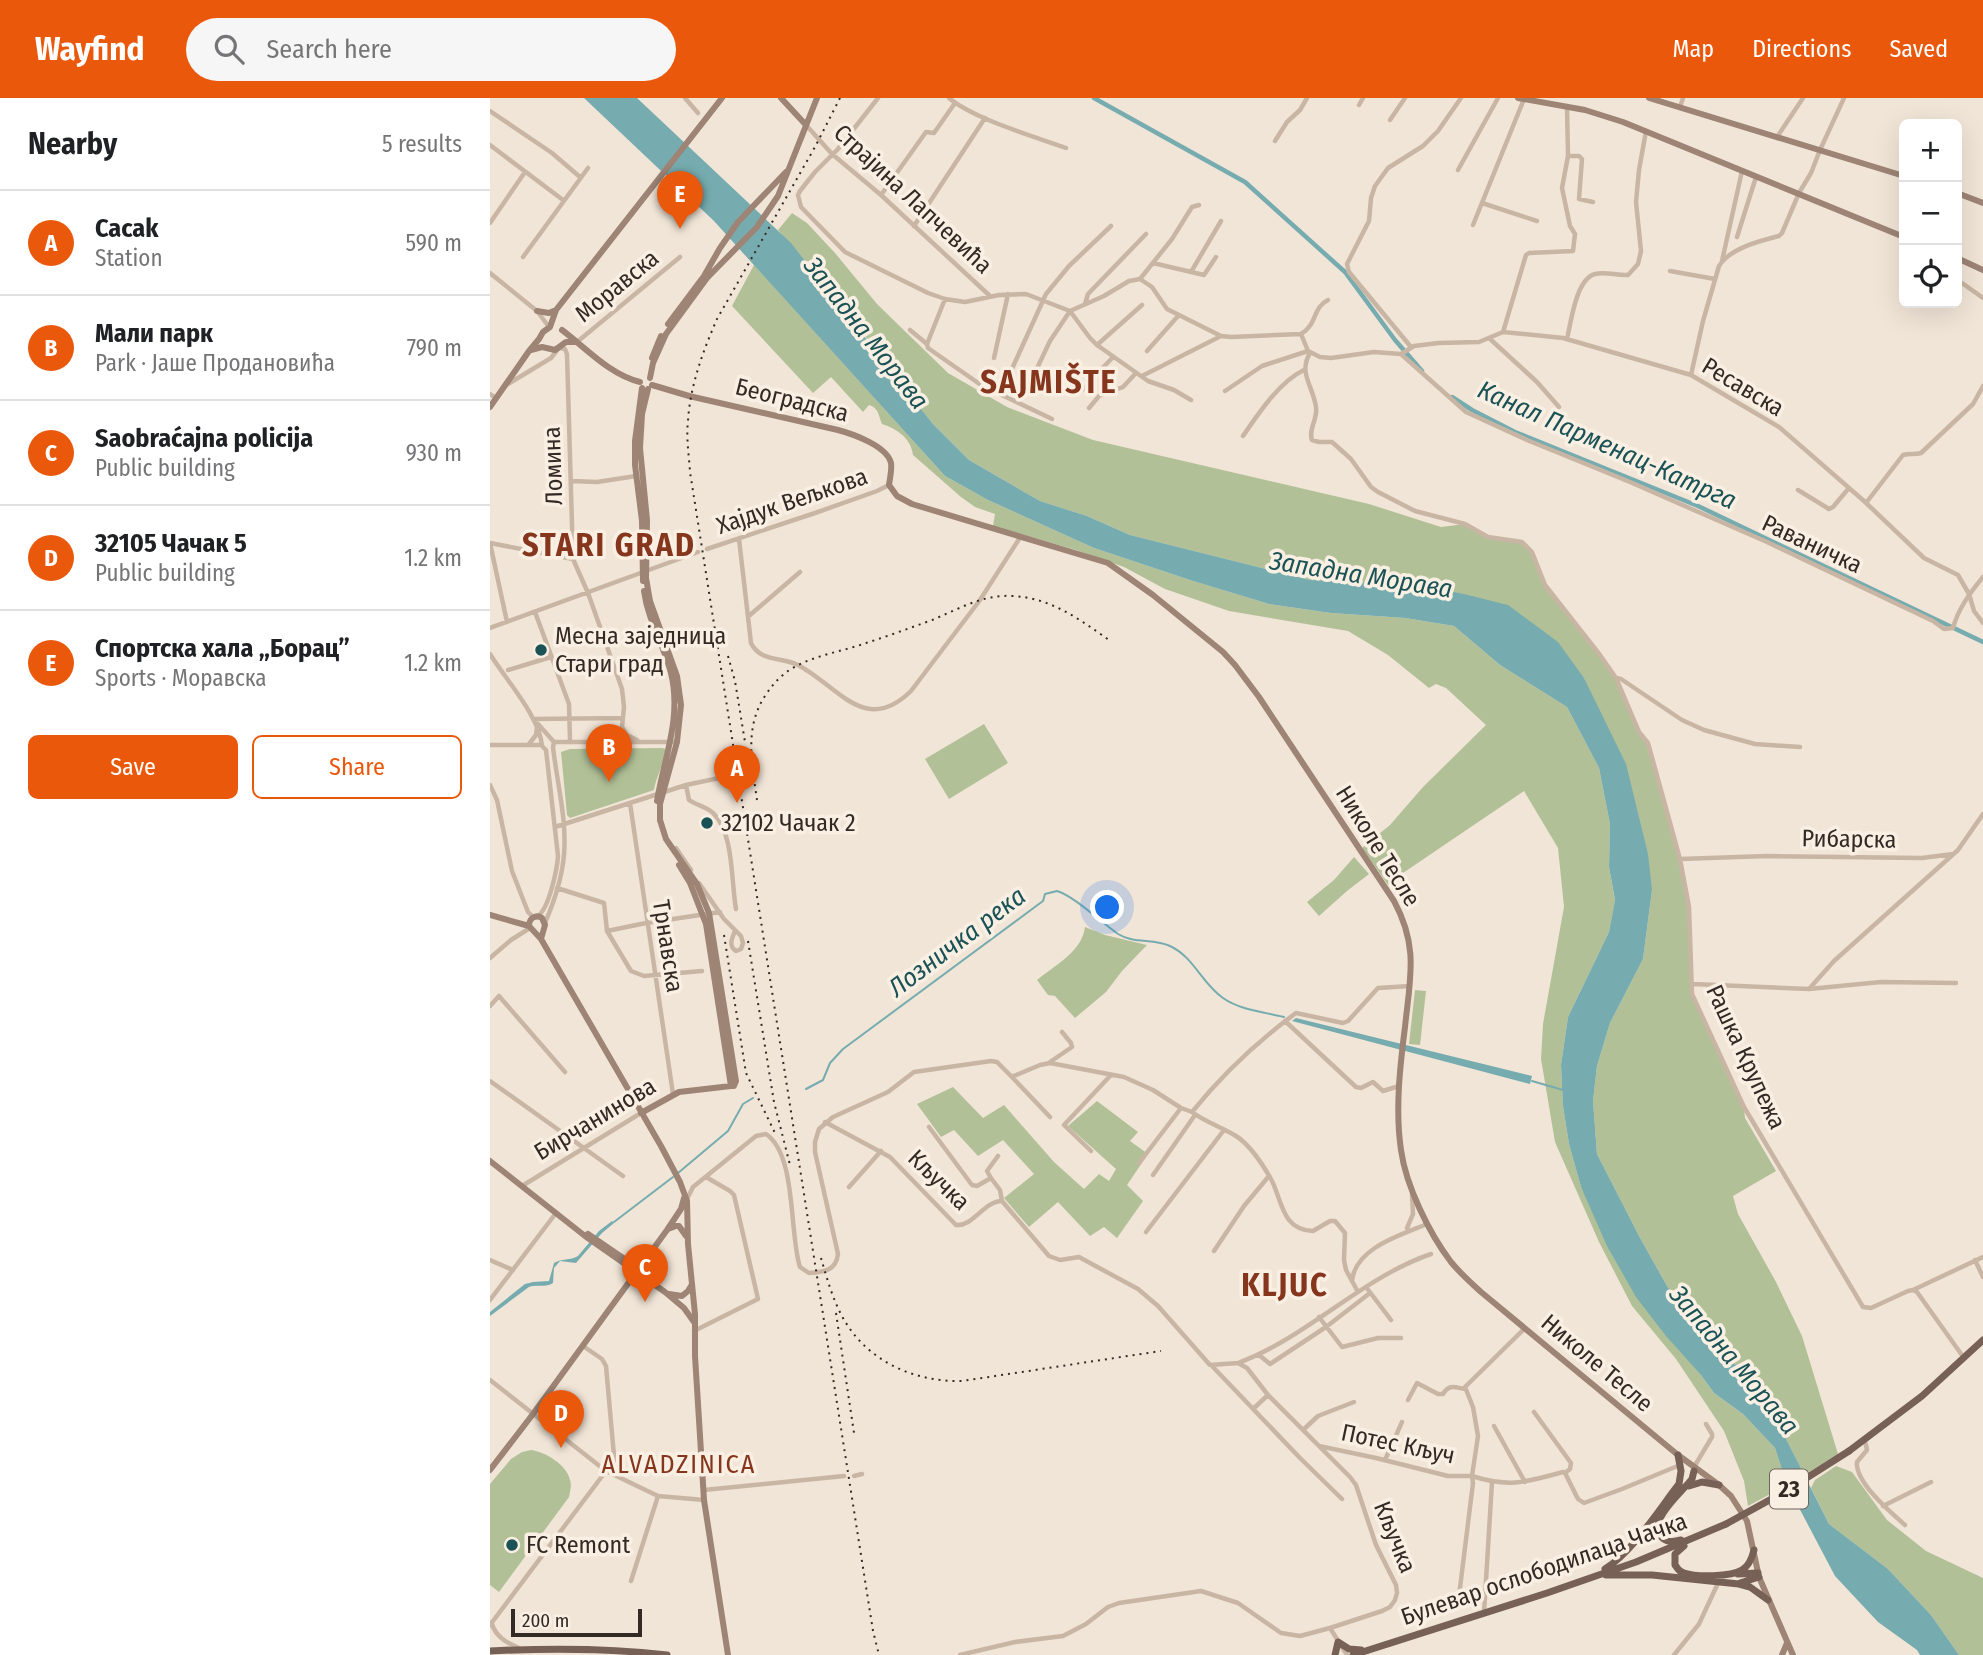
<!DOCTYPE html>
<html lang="en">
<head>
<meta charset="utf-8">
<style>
  body { margin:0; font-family:"Fira Sans Condensed",sans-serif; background:#f6f6f6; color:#202124 }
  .controls { position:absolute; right:21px; top:21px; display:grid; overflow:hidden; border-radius:10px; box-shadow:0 7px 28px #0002 }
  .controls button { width:63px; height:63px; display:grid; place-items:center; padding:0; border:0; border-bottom:2px solid #e0e0e0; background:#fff; color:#202124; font:35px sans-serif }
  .scale { position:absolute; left:21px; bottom:18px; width:131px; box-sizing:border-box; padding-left:7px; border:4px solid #342a25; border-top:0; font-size:19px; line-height:24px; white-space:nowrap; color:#342a25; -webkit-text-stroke:5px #f9efe3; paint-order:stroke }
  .you { position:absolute; left:618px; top:810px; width:24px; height:24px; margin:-18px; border:5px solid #fff; border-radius:50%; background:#1a73e8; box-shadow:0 0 0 10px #1a73e833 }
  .badge { display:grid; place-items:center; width:46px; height:46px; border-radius:50%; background:#ea580c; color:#fff; font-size:23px; font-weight:700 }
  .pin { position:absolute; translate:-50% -58px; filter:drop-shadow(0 2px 4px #0008) }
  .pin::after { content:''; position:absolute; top:37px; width:24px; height:21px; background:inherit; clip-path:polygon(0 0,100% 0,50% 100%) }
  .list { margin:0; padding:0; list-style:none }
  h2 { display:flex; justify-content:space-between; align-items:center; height:91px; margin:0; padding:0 28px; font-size:30px }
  h2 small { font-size:23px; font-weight:400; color:#757577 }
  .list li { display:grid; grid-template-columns:46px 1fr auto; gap:21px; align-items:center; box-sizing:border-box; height:105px; padding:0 28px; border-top:2px solid #e0e0e0 }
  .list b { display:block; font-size:26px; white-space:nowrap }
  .list p { margin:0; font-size:23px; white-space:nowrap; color:#757577 }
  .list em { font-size:23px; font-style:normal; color:#757577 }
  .actions { display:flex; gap:14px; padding:21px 28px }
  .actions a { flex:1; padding:16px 0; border:2px solid #ea580c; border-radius:10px; text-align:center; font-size:24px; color:#ea580c }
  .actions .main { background:#ea580c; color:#fff }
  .icon { flex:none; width:38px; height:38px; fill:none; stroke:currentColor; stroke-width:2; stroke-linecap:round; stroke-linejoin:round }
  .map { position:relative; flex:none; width:1493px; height:1557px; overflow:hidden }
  header { display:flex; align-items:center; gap:42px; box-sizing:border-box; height:98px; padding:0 35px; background:#ea580c; color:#fff }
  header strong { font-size:33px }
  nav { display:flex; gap:38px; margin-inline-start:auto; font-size:24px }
  .search { width:490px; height:63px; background:#f6f6f6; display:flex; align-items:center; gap:18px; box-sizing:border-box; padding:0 24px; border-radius:38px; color:#757577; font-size:26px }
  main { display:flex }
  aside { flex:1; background:#fff }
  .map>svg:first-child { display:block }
</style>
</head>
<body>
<header>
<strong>Wayfind</strong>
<div class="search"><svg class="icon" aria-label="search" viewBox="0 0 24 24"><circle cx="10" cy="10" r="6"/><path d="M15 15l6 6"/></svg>Search here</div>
<nav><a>Map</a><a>Directions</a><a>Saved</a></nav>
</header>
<main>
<aside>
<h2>Nearby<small>5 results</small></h2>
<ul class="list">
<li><span class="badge">A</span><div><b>Cacak</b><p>Station</p></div><em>590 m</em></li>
<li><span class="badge">B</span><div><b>Мали парк</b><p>Park · Јаше Продановића</p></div><em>790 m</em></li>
<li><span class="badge">C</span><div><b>Saobraćajna policija</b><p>Public building</p></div><em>930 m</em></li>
<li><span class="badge">D</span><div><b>32105 Чачак 5</b><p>Public building</p></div><em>1.2 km</em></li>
<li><span class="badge">E</span><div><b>Спортска хала „Борац”</b><p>Sports · Моравска</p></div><em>1.2 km</em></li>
</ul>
<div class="actions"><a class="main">Save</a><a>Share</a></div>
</aside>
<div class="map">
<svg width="1493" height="1557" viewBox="0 0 1493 1557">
  <rect width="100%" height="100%" fill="#f1e5d7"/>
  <!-- green -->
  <path fill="#b2c097" d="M302,115L317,125L345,155L387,206L458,275L517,309L603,342L879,406L951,429L975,426L998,439L1032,444L1042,454L1055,487L1126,580L1149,634L1158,645L1190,760L1199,809L1202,896L1254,1009L1255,1020L1286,1073L1243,1098L1248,1116L1286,1184L1312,1238L1348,1356L1314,1377L1291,1331L1248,1269L1219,1244L1177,1188L1149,1138L1107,1056L1103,1003L1107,968L1120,925L1153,861L1162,792L1094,580L927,486L820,482L640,437L597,418L550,403L479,362L443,326L359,218L288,132Z
    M264,167L455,378L498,402L604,450L703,483L779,506L841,515L915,520L964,528L1010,567L1077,609L1109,670L1120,726L1119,769L1125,803L1119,834L1078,919L1071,967L1073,1008L1079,1046L1091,1089L1211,1277L1224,1295L1253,1316L1285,1350L1297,1387L1258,1408L1254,1383L1234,1333L1186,1261L1142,1208L1109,1144L1065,1044L1051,961L1053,926L1074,809L1068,750L1034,693L910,777L898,787L872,750L900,727L933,689L996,627L956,590L946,586L939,590L898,557L858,533L739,513L675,491L634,469L586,452L503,428L505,416L485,409L471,399L423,357C421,340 407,331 392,326C388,317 389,310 379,307L373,314L341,279L323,295L242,208Z
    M494,626L518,665L459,701L435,661Z
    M172,650L176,651C175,665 166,678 164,692L80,720L77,717L71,654L80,651Z
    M864,759L879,776L857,793L829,818L817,804L844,782Z
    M595,829L615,837L657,847L632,873L616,894L585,920L565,898L558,897L547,882C565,867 592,854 595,829Z
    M925,892L936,893L930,947L919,946Z
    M463,989L493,1020L514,1007L564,1064L594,1091L609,1076L619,1083L626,1071L578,1028L607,1003L648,1034L640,1043L658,1056L637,1087L653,1103L627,1140L614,1129L600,1138L568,1104L539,1129L514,1100L544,1076L513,1042L488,1058L464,1032L451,1039L427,1006Z
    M41,1352C56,1354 77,1367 80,1382C82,1387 80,1393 79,1399L9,1494L0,1487V1386L21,1361L32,1354Z
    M1346,1368L1362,1374L1397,1422L1436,1453L1493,1480V1557H1469L1441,1517L1398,1471L1339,1426L1321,1390L1325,1382Z"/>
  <!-- water -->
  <path fill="#76acaf" d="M94,0H147L301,145L443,326L479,362L550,403L597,418L640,437L820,482L927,486L978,497L1018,507L1068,544L1094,580L1136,666L1158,756L1162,792L1153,861L1120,925L1107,968L1103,1003L1107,1056L1149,1138L1177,1188L1218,1244L1248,1269L1275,1306L1291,1331L1339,1426L1398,1471L1441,1517L1469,1557H1430L1427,1552L1388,1524L1345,1478L1297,1387L1285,1350L1253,1316L1224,1295L1211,1277L1176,1238L1146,1199L1117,1148L1091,1089L1079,1046L1073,1008L1071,967L1078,919L1119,834L1125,802L1119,769L1120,726L1109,670L1077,609L1010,567L964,528L915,520L841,515L779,506L703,483L604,450L498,402L455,378L224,123Z
    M806,920L1042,978L1040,986L802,923Z
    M122,1123L124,1125L112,1135L86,1165L70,1163L64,1170L63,1185C56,1190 47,1186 39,1189L0,1218V1214L35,1186L43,1184L59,1183L64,1165C72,1160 80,1163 88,1158L109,1133Z"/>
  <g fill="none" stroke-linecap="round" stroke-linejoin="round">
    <!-- stream -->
    <path stroke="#76acaf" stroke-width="2" d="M1042,983L1073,992
      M316,991L333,982L340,965L353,951L553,803L555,796L567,793C584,798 612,825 628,836C644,846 664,840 680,848C704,859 712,886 733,900C750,912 774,914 794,919
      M188,1075L238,1033L253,1006L263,1000
      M124,1124L183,1079"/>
    <!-- canal -->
    <path stroke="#76acaf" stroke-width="4.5" d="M604,0L755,84L855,174L905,242L932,273
      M962,299L982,312L1025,334L1208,408L1493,544"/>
    <!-- street -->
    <path stroke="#c9b5a3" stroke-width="4.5" d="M195,0L208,15
      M388,0L348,51L325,74L310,93L308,97L311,109L355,154L438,195L455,201L475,204L509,197L536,196L580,213L614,198L639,183L650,181L662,189L677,211L731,238L741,239L811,236L818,253L830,259L841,260L884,254L911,256L924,248L948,245L989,244L1013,234L1073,240L1201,277L1289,329L1374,403L1434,460L1468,477L1479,496L1484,513L1493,525
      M459,0C484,21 543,38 576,50
      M869,7L873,0
      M1190,9L1193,0
      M0,13L62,55L90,79
      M900,22L915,0
      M316,27L342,56L391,97L500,198
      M1287,39L1313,0
      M785,43L797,24L810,12L817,0
      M0,47L73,102
      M1078,58H1089L1092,61L1089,101L1103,104
      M968,72L1008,0
      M391,97L436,34L444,35L465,5
      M992,105L1047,123
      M0,125L35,74
      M983,127L1034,1
      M424,128L495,20
      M1247,139L1266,79
      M33,159L98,70
      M1232,163L1252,73
      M663,165L714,177L726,159
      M1180,173L1225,181
      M701,174L731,123
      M0,175L47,213L59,229
      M650,181L682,141L702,109L709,107
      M1472,185L1493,200
      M595,206L598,196L656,136
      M420,232L437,246L438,250L491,287L562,321
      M1013,234L1036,157L1039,155L1083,153L1085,136L1080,128L1072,90L1078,58L1077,9
      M811,236C828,226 822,210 838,202
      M999,240L1047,284L1069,309
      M1077,241C1081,224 1086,181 1105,176C1116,173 1127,178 1138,177L1148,166L1151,153L1146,104L1149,72L1156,33
      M87,244L190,159
      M437,246L455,201
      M607,247L652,207
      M921,249L859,174L857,166L879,123L881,100L885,88L898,70L933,48L948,33L971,0
      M70,250L75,251L77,256L83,461L98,495L132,591L134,609L132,629L119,644
      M657,253L688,218
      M820,255C808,275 823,288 826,309C828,321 818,331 822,342L829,344H842L861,361L881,389L888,394L925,413L975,426L998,439L1032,444L1042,454L1055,487L1110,557L1126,580L1149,634L1158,645L1190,761L1199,809L1202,896L1254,1009L1373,1209L1381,1210L1418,1193L1423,1192L1427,1194L1474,1260
      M911,256L976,314L1037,342L1140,384L1277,444L1443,523L1454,531L1463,530C1468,511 1480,495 1493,479
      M504,260L518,196
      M521,273L556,196L579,168L621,128
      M1201,277L1213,223L1229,168C1240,150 1270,143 1289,138L1292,135L1309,95L1321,75L1330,52L1354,0
      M652,278L731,238
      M540,285L560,243L580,213L600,240L607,247L658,283L684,292L701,302
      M18,286L61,260L68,251
      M592,292L623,259
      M735,293L772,268L818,253
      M0,296L6,300
      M599,310L609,298L633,289L646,275
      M753,338C768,316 790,283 814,272
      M81,383L107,384L146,378
      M1308,392L1339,411L1343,409L1359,390
      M1376,405L1413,357C1419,355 1425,357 1431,355L1483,306L1493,288
      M249,441L261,545C270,564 292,559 308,567C348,588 375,638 421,593L490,502L531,438
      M0,445L83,461
      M0,445L17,524
      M217,451L325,415L387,393L399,387
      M45,514L79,606L80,643
      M260,517L310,474
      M0,530L208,454
      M0,556C16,582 50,619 52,648L56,652L68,758C67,772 59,810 48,818
      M18,572L61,559
      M1126,580L1131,581L1192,622L1214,632L1265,646L1310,649
      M43,621L133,620
      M48,626L64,644
      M132,629L137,637L147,642
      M64,644H187
      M39,646L46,637L47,629
      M0,647H51
      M0,687L7,702L22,773L38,814L43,819
      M196,687L199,702C206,707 217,709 223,715C244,734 241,784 246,811
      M140,705L183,996
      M65,729L196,687L234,679
      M186,750L201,772
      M1190,761L1277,758L1432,760L1463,756
      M209,785L234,821L251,838L253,845L251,851L246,853C238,848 242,840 245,833
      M67,790L114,805L117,833L141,873L154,878L212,873
      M55,825C64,804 72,780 74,757C77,721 67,685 63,649L64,644
      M117,833L156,825L230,814
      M0,860L21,842L40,830
      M1203,886L1319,891L1391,884L1466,885
      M1319,891L1344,863L1468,752L1493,716
      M0,908L9,898L75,974
      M795,923L866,989L871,990L883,984L893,993L909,988
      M560,964L582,949L581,945L572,934
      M521,978L560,1019
      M0,983L133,1078
      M702,1014C715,1024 732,1029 746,1038C760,1047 773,1067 781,1081C792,1101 791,1132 823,1133L840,1123H845L855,1135L854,1162L856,1172L868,1194
      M335,1024L400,1059L466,1127C483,1129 494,1103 512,1103L559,1158L570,1162L589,1159L648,1191L668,1208L720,1267L748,1265L757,1270L778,1297L860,1379L866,1387L886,1447L906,1487L907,1495L905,1502L900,1509L892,1513L840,1530L810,1538L791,1535L748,1505L711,1493L629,1505L618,1509L596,1526L573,1538L525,1544L470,1557
      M439,1029L482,1087L487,1088L501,1080L510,1092L512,1103
      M601,1053L574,1027L621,977
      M649,1065L691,1010
      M663,1077L705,1017
      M501,1080L497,1073L508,1058
      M32,1088L151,1015
      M359,1089L391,1053
      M197,1101L203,1089L266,1038L276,1036C307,1057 299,1136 310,1169L319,1175C334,1174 346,1173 348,1156L325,1054V1044L329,1031L343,1019L398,994L424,974L501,963L507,964L521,978H524L550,967L560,965L634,979L663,992L691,1010L702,1014C732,977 768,943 806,915L853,925L858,923L888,890L920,888
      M917,1130L923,1116L922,1097
      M656,1134L734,1032
      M724,1153L754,1108L779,1078
      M0,1162L23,1172
      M1485,1162L1493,1179
      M862,1183C865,1150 911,1137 937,1126
      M876,1189L901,1222
      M1423,1192L1493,1159
      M0,1202L66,1115
      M829,1219L852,1249L888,1240H911
      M204,1233L268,1201L244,1097L240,1093L216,1079
      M93,1248L112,1261L116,1268L125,1369L123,1376
      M769,1257L780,1266L836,1229L880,1195
      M748,1265C818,1239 871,1180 941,1156
      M723,1269L810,1360L852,1401
      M0,1282L116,1373L168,1398L214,1402
      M918,1302L927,1285L948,1296H953C959,1286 964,1289 975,1291
      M763,1311L778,1297
      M1044,1314L1081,1365L1080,1371L1075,1375
      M1004,1328L1035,1384
      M813,1332L828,1318L864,1304
      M1375,1343L1377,1352L1367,1364C1365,1384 1400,1414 1415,1427
      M829,1348L886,1360L958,1378H982L988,1338L983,1309L975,1289L1035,1230
      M895,1362L912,1324
      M1204,1369L1222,1339V1336L1216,1326
      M364,1378L372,1376
      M214,1392L354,1378
      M1393,1408L1441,1384
      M141,1483L168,1398
      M969,1498L983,1385L982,1378C1019,1390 1036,1384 1073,1374L1075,1375L1088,1401L1094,1405L1132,1391L1190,1367
      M994,1515L1002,1384
      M2,1526C6,1539 17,1545 29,1550
      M0,1527L116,1373
      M840,1530L857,1557
      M1184,1557L1209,1526L1229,1483"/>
    <!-- secondary -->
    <path stroke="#9d8475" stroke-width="6" d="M291,0L316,27
      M1028,0L1095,12L1133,24L1414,139
      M1159,0L1414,78
      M1467,95L1493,105
      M1467,160L1493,172
      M47,213L59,215L66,212
      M178,226L214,178L230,150L248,124L296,74
      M72,232C96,250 120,277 150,284
      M41,252L52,249L65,252L76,244H85
      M162,260L171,238
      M160,280L163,265L176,236L217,180L267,129L288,98L327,0
      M162,287L199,298L348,332C363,336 397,348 401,365C402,371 400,380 399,387L407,398L422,406L618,465L663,497L733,554L745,567L769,599L904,803C929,849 920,880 915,929C910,968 905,1012 911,1052C916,1088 939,1135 961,1164C970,1175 981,1185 991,1194L1188,1357L1229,1387L1241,1398L1257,1423L1269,1479L1303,1557
      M152,290L145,343V367L152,423L153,483
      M158,291L152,316L150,350L157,422L156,480L160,503L187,578L191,607L187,644L170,706V722L176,741L207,786L219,815L246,983L244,988H241
      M0,309L39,253L49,241L53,234L60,229L66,212L232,0
      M154,493C158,523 174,547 181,575C192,620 174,660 167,703
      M189,767L200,785L216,826L241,988
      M0,817L39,828
      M39,828L51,841L171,1048L190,1084L197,1103L198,1146L205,1216V1258L214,1402L238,1557
      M39,828C39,820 46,816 52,820L55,827L51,841
      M151,1015L189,994L241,988
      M0,1063L95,1138L175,1194L194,1210L204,1224
      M178,1131L186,1128H189L196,1138
      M98,1136L139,1164L147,1165L154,1162
      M179,1196L192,1198L198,1193L201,1188
      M0,1372L43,1316L177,1132L191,1111L194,1100
      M1292,1557L1297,1545"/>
    <!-- primary -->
    <path stroke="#776156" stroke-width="7" d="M1359,1353L1432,1298L1493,1242
      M1199,1388L1212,1384L1229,1387
      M1191,1442C1183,1444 1175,1445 1170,1437C1159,1421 1193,1393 1202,1381L1204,1373
      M1194,1448L1185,1456V1467C1189,1472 1188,1473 1194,1475C1206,1479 1241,1479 1252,1472C1259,1468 1262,1460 1264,1452
      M1115,1471C1143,1453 1168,1413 1189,1386L1191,1373L1188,1357
      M1248,1476L1268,1475
      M1116,1477H1162L1249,1486L1260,1489L1278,1502
      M1250,1485L1269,1479
      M0,1553C59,1550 118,1550 177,1557
      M845,1557L848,1544L859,1551L871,1552
      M863,1557L1057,1495L1146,1464L1236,1426"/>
    <!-- rail -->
    <path stroke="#342a25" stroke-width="2" stroke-dasharray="2 5" stroke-linecap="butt" d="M350,0L325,49L227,221C213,253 200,288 198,323C196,340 199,357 200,374L383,1533L389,1557
      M238,558L245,583L255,644
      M267,702C262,666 254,630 275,598C282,587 290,578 301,571C324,557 351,554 376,545C398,538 420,530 442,522C469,511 493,496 523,498C561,500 589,521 619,542
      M234,837L256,975L285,1035
      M258,843L284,1004L300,1067
      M331,1160C337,1181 344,1206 356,1225C381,1265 426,1284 472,1283L671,1253
      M346,1215L364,1335"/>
    <!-- primary-bridge -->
    <path stroke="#776156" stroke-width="7" d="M1236,1426L1296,1393L1359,1353"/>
  </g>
  <!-- markers -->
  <g fill="#1a5256" stroke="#f9efe3" stroke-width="2.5">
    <circle cx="51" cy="552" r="7"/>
    <circle cx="217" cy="725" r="7"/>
    <circle cx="22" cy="1447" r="7"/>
  </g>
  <g text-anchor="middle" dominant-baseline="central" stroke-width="7" stroke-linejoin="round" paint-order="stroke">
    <!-- shield labels -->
    <rect fill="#f9efe3" stroke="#6f655e" stroke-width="2" x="1280" y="1371.5" width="38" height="39" rx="5"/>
    <g font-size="23" font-weight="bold" fill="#342a25">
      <text x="1299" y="1391">23</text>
    </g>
    <!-- street labels -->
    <g font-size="24" fill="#342a25" stroke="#f9efe3">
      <text transform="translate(423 101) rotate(43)">Страјина Лапчевића</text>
      <text transform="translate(127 188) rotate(-39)">Моравска</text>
      <text transform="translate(1253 289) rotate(31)">Ресавска</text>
      <text transform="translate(302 302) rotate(14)">Београдска</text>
      <text transform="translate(63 368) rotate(-92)">Ломина</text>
      <text transform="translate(302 403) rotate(-19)">Хајдук Вељкова</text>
      <text transform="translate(1322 446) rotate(25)">Раваничка</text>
      <text transform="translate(1359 741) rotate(1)">Рибарска</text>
      <text transform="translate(888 748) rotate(58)">Николе Тесле</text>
      <text transform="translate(178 848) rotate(81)">Трнавска</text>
      <text transform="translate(1256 959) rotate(65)">Рашка Крупежа</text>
      <text transform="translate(105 1021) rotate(-31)">Бирчанинова</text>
      <text transform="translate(449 1082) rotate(44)">Кључка</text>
      <text transform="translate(1107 1265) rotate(40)">Николе Тесле</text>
      <text transform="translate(908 1346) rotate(12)">Потес Кључ</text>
      <text transform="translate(905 1439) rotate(68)">Кључка</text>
      <text transform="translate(1054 1471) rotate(-19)">Булевар ослободилаца Чачка</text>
    </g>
    <!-- poi labels -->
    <g font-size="24" fill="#342a25" stroke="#f9efe3" text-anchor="start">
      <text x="65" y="538">Месна заједница<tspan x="65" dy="28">Стари град</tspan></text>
      <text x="231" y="725">32102 Чачак 2</text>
      <text x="36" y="1447">FC Remont</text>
    </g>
    <!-- water labels -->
    <g font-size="26" font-style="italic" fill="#1a5256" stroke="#f9efe3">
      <text transform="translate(376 235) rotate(52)">Западна Морава</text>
      <text transform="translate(1117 347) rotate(24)">Канал Парменац-Катрга</text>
      <text transform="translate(871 477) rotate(9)">Западна Морава</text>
      <text transform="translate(467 844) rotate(-37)">Лозничка река</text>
      <text transform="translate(1244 1262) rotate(50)">Западна Морава</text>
    </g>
    <!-- neighbourhood labels -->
    <g font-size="26" letter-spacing="2" fill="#85361d" stroke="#f9efe3">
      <text x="189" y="1366">ALVADZINICA</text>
    </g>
    <!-- district labels -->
    <g font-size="32" font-weight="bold" letter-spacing="2" fill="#85361d" stroke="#f9efe3">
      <text x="559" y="284">SAJMIŠTE</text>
      <text x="119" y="447">STARI GRAD</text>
      <text x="795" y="1187">KLJUC</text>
    </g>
  </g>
</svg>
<div class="controls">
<button>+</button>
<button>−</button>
<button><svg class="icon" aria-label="locate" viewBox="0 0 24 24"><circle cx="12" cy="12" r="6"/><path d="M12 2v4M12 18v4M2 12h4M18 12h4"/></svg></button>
</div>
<div class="scale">200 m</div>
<div class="you"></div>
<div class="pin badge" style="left:247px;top:705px">A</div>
<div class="pin badge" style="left:119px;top:684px">B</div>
<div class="pin badge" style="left:155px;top:1204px">C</div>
<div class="pin badge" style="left:71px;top:1350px">D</div>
<div class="pin badge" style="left:190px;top:131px">E</div>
</div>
</main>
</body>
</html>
